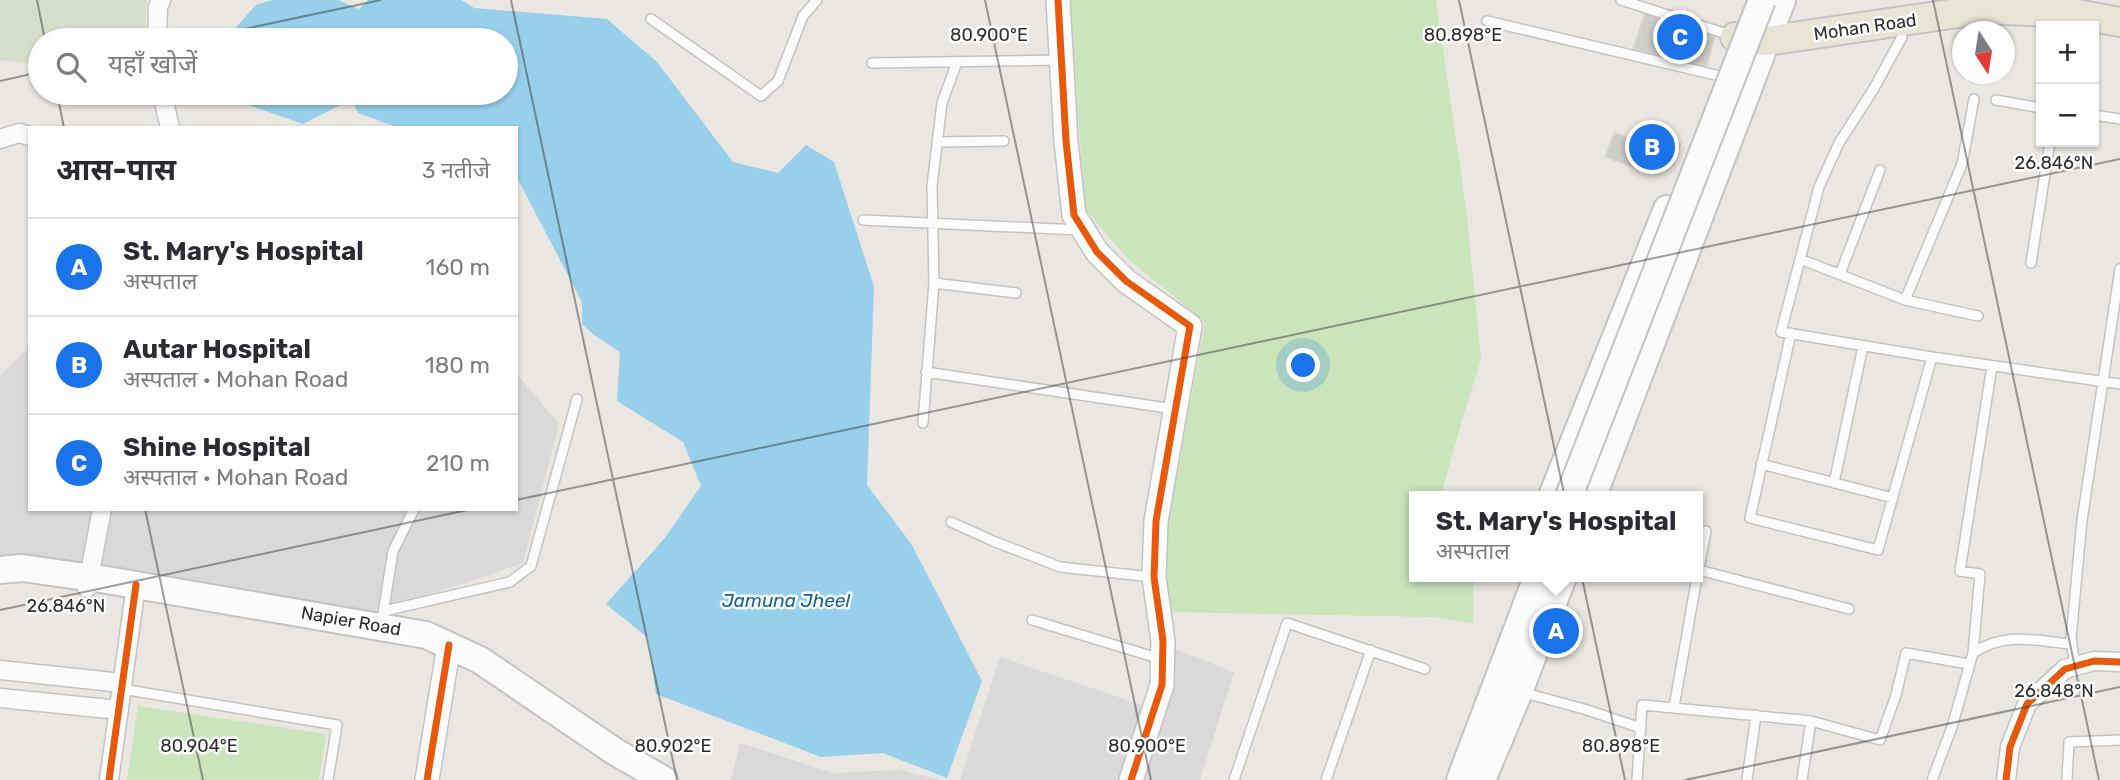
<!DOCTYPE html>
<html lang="hi">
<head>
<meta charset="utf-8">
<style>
  body { margin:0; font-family:Rubik,"Noto Sans Devanagari",sans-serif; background:#f2f2f3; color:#2b2b33 }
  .controls { position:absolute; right:21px; top:21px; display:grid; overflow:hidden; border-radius:0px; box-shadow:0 2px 5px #0004 }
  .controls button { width:63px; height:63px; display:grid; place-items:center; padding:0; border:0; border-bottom:2px solid #e1e1e2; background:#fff; color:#2b2b33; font:35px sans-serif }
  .compass { position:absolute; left:1952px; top:21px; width:63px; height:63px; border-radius:50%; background:#fff; box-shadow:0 2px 5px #0004; rotate:168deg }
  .you { position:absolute; left:1304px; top:366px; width:24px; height:24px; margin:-18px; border:5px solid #fff; border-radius:50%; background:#1a73e8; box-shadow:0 0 0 10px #1a73e833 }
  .badge { display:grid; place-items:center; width:46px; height:46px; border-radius:50%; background:#1a73e8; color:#fff; font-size:23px; font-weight:700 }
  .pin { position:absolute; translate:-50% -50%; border:4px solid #fff; box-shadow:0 2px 7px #0006 }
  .popup { position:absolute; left:1409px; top:491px; width:294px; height:91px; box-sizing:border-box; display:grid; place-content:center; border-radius:0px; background:#fff; filter:drop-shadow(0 2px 5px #0005); font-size:23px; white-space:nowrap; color:#7c7c81 }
  .popup b { font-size:26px; color:#2b2b33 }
  .popup::after { content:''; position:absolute; left:50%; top:100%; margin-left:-14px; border:14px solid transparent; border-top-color:#fff }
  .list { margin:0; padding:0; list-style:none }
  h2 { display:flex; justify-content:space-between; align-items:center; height:91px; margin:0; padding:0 28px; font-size:30px }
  h2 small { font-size:23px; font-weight:400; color:#7c7c81 }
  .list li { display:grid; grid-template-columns:46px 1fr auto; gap:21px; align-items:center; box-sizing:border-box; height:98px; padding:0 28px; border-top:2px solid #e1e1e2 }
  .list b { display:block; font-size:26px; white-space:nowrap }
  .list p { margin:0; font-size:23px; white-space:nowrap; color:#7c7c81 }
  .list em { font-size:23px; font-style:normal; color:#7c7c81 }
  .icon { flex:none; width:38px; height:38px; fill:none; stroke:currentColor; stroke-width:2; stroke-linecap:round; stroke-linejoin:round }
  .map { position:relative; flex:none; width:2120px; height:780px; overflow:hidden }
  .search { position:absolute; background:#fff; box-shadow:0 2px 5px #0004; left:28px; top:28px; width:490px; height:77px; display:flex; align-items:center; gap:18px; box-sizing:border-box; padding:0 24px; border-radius:38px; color:#7c7c81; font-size:26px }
  .panel { position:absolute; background:#fff; box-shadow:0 2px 5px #0004; left:28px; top:126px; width:490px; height:385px; border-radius:0px }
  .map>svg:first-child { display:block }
</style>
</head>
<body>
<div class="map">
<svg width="2120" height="780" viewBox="0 0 2120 780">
  <rect width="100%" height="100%" fill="#eae7e2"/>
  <!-- industrial -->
  <path fill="#dbd8d9" d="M30,347V509H516V373L559,424L523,563L477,579L375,611L32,555L0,558V375Z
    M1169,647L1234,672L1200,780H960L1000,657L1145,706Z
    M740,743L834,773L901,770L941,780H731Z"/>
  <!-- green -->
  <path fill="#cae4bc" d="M1070,0H1436L1467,215L1481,360L1461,423L1441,496H1414V577H1474L1473,623L1433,617L1169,612L1166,533L1205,322L1128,259L1085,209Z
    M138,706L326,734L319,780H127Z"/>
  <!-- cemetery -->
  <path fill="#d5deca" d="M0,0H147L144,40H40V65L0,60Z"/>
  <!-- water -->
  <path fill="#98cfea" d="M272,0H338L359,9L368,0H461L474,8L607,19L657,62L733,162L778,173L806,145L834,162L874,287L867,485L912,545L982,681L947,778L883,753L821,757L656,694L648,638L606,604L664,539L701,486L683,442L617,401L620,352L594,335L582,324V302L516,176V128H399L358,113L352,99L303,124L245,104L232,93H506V40H228L230,34L256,5Z"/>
  <!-- building -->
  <path fill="#cfcdc9" stroke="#d5d3ce" stroke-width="2" d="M1646,11L1716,33L1705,70L1634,48Z
    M1614,133L1655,147L1659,137L1680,144L1673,165L1645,155L1640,169L1606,157Z
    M1555,613L1574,620L1565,646L1546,639Z"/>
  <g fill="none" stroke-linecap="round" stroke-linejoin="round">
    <!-- service casing -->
    <g stroke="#c3c3c3" stroke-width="12">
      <path id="service" d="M1621,0L1733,36
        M651,19L761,96L778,81L803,16L817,0
        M1487,21L1720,76
        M1900,24L1902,37L1873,90L1839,143L1819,187L1781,332L1932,357L2120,384
        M872,63L1059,60
        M1996,100L2041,108
        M2094,115L2120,119
        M937,142L1004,141
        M863,220L1079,230
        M1800,259L1905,300L1978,316
        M2031,263L2050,142
        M1840,274L1880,170
        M934,283L1016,293
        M1905,300L1962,164L1974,99
        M1791,333L1750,518L1878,550L1932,357
        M926,372L1174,409
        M923,423L934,283L932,186L942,103L957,62
        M1761,464L1893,498
        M1834,483L1863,346
        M951,522L993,541L1060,567L1152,577
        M1699,570L1849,609
        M1698,574L1706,531
        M384,611L510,582L531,566L577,399
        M383,614L393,551L414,509
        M1032,620L1161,659
        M1973,653L1980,574L1960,571L1992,366
        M2075,666L2071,638L2082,520L2120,269
        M122,689L337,725L328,780
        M1521,692L1584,709L1641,728
        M1674,707L1697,577
        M1234,780L1287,623L1425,669
        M1326,780L1371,650
        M1637,780L1642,705L1811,721L1880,740L1896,695L1906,653L1968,664
        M1747,780L1756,715
        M1802,780L1811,721
        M1932,780L1952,727L1973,653C2005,631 2035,641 2071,644
        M2067,780L2069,742L2120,740"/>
    </g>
    <!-- minor casing -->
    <g stroke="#c3c3c3" stroke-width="21">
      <path id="minor" d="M157,40L158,7L161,0
        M162,93L170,128
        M0,139L19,133L30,136
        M87,588L102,509
        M0,670L122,683
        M0,698L119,710
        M109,780L136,585
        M2006,780L2010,747L2027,704L2065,669L2094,661L2120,662"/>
    </g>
    <!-- tertiary casing -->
    <g stroke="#c3c3c3" stroke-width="26">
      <path id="tertiary" d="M1058,0L1066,141L1074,215L1097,252L1126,281L1190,326L1156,521L1154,577L1163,641L1162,685L1131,780
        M427,780L449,645"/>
    </g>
    <!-- secondary casing -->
    <g stroke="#c3c3c3" stroke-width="30">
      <path id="secondary" d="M1552,496L1667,209
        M1593,496L1782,0
        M0,570L22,568L107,580L426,635L480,660L614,751L664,780
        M1460,780L1537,577
        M1482,780L1519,692L1563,577"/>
    </g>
    <!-- primary casing -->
    <g stroke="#c6c4c2" stroke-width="32">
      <path id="primary" d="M1735,37L1766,41L1985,9L2071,13L2120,22"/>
    </g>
    <!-- service -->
    <use href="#service" stroke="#fcfbfb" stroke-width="9"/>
    <!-- minor -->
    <use href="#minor" stroke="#fcfbfb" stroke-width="18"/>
    <!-- tertiary -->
    <use href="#tertiary" stroke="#fcfbfb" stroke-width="23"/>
    <!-- secondary -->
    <use href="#secondary" stroke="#fcfbfb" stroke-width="26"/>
    <!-- primary -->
    <use href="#primary" stroke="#e7e4d5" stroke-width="28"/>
    <!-- secondary-bridge casing -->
    <g stroke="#c3c3c3" stroke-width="30" stroke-linecap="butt">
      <path id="secondary-bridge" d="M1569,496L1762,0"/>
    </g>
    <!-- secondary-bridge -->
    <use href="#secondary-bridge" stroke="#fcfbfb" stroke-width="26"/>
    <!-- cycleway casing -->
    <g stroke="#fff" stroke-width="11">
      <path id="cycleway" d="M1058,0L1066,141L1074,215L1097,252L1126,281L1190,326L1156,521L1154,577L1163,641L1162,685L1131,780
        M109,780L136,585
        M427,780L449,645
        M2006,780L2010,747L2027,704L2065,669L2094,661L2120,662"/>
    </g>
    <!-- cycleway -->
    <use href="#cycleway" stroke="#e8590c" stroke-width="7"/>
  </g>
  <!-- ticks -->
  <path fill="none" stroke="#2c2c2c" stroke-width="2" stroke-opacity="0.45" d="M37,0L45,40M511,0L677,780M985,0L1151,780M1459,0L1625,780M1933,0L2099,780M192,40L381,0M0,81L40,72M57,93L64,128M516,500L2120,159M145,509L203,780M0,610L472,509M1685,780L2120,687"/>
  <g text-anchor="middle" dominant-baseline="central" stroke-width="5" stroke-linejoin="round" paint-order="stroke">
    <!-- street labels -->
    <g font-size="18" fill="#2c2c2c" stroke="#fff">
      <text transform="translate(1865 27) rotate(-8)">Mohan Road</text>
      <text transform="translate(351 621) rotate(10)">Napier Road</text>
    </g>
    <!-- water labels -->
    <g font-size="19" font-style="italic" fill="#10639c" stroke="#fff">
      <text x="786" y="600">Jamuna Jheel</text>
    </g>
  </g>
  <g font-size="18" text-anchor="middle" fill="#2c2c2c" stroke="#fff" stroke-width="5" stroke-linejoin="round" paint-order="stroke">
    <text x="989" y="41">80.900°E</text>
    <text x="1463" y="41">80.898°E</text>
    <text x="2054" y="169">26.846°N</text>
    <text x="66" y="612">26.846°N</text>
    <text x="2054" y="697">26.848°N</text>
    <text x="199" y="752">80.904°E</text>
    <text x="673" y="752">80.902°E</text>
    <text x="1147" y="752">80.900°E</text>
    <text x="1621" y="752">80.898°E</text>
  </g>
</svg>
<div class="controls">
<button>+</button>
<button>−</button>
</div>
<svg class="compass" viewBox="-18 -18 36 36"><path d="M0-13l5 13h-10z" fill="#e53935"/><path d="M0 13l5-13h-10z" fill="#7c7c81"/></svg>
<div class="you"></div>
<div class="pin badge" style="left:1556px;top:631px">A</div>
<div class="popup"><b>St. Mary's Hospital</b>अस्पताल</div>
<div class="pin badge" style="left:1652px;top:147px">B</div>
<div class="pin badge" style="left:1680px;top:37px">C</div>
<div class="search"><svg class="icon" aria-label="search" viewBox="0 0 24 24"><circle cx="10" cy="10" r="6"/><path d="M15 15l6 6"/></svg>यहाँ खोजें</div>
<section class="panel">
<h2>आस-पास<small>3 नतीजे</small></h2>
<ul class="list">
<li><span class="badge">A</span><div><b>St. Mary's Hospital</b><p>अस्पताल</p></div><em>160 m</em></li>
<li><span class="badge">B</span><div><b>Autar Hospital</b><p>अस्पताल · Mohan Road</p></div><em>180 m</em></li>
<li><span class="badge">C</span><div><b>Shine Hospital</b><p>अस्पताल · Mohan Road</p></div><em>210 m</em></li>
</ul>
</section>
</div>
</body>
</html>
